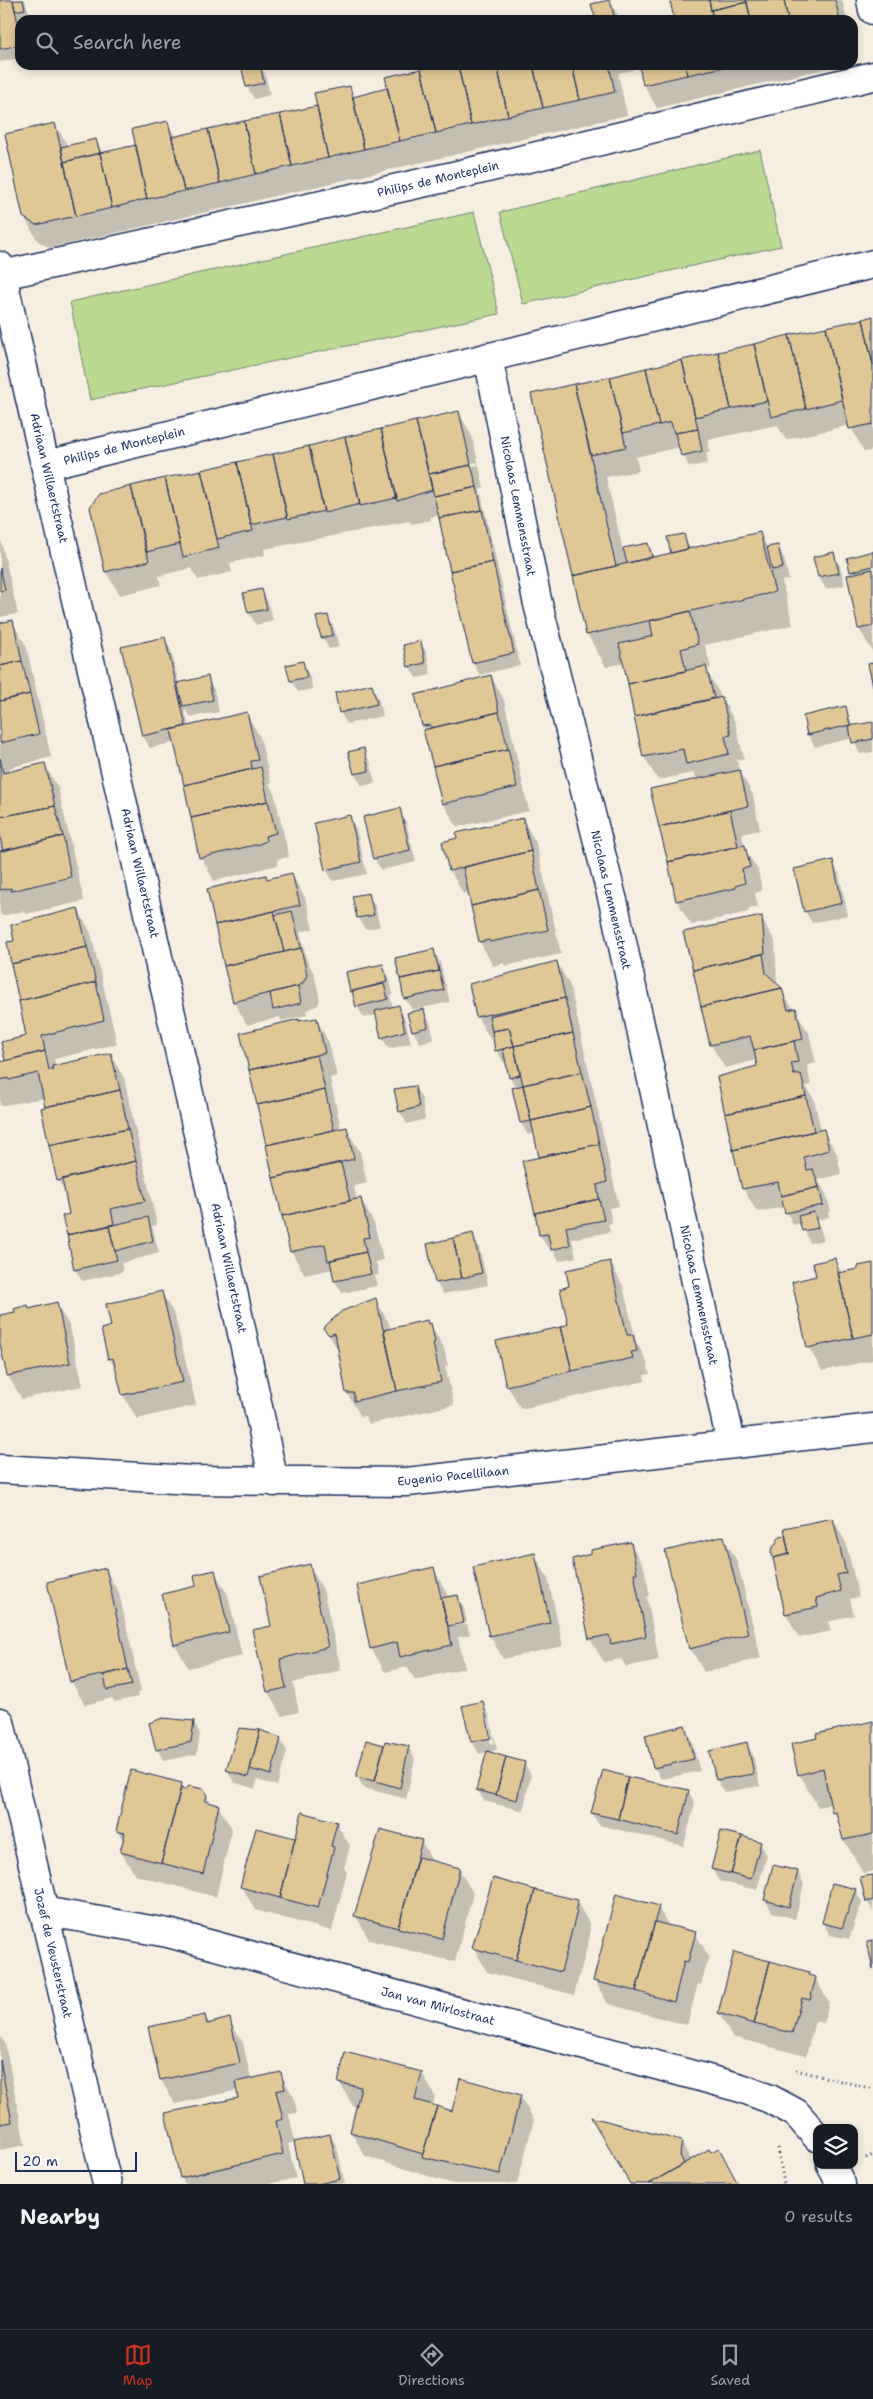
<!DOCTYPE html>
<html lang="en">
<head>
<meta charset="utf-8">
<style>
  body { margin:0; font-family:"Shantell Sans",sans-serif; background:#20242c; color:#f1f3f6 }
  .controls { position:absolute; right:15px; bottom:15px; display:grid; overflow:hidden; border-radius:10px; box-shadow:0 2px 8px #0003 }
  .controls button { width:45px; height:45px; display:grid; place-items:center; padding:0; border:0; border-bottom:1px solid #363941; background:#171b24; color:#f1f3f6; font:25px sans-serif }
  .scale { position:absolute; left:15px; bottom:12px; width:122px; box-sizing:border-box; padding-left:5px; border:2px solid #1b2f5e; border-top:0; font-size:14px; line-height:18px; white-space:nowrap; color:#1b2f5e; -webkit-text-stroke:4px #fff; paint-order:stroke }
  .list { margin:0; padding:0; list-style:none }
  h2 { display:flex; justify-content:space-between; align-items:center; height:65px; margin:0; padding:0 20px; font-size:21px }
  h2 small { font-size:16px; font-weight:400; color:#9ea1a6 }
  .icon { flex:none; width:28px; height:28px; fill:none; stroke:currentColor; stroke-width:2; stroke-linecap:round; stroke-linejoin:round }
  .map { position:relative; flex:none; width:873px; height:2184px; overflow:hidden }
  .search { position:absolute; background:#171b24; box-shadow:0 2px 8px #0003; left:15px; right:15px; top:15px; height:55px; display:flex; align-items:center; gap:12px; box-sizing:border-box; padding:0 18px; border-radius:15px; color:#9ea1a6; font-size:19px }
  .sheet { height:145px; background:#171b24 }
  nav { display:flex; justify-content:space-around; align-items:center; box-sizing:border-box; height:70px; border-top:1px solid #363941; background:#171b24; font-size:14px; color:#9ea1a6 }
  nav a { display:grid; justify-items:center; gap:2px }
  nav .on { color:#c8321e }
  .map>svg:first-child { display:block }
</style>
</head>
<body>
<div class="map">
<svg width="873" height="2184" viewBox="0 0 873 2184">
  <rect width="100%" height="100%" fill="#f6eee0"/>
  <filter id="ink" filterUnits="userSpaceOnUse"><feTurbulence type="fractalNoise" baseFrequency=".02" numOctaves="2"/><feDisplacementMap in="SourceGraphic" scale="10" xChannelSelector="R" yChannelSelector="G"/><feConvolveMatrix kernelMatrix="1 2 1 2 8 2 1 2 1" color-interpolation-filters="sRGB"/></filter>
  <g filter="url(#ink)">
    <!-- green -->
    <path fill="#bbd991" stroke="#6b8478" d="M760,150L781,246L523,304L500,212Z
      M474,212L499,314L90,400L70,302Z"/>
    <!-- shadow -->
    <path fill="#0003" fill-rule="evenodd" d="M0,0H25L31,20H20V58L0,62Z
      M671,0H842L847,20H670L675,19Z
      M610,1L621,20H597Z
      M853,46L857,61L853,62Z
      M247,65H260L265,74L270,95L254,99L247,87Z
      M422,65H632L633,70L618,73L627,115L50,248L38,241L24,217L55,124L68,146L96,140L103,154L137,146L167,123L176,137L318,107L349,87L355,97L389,89L423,70Z
      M640,65H841L657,108L644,85Z
      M873,317V450L864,452L850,425L786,440L777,425L708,440L710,452L706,453L708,463L689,467L680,447L636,457L639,471L606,477L623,550L648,544L655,558L672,554L683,535L691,550L759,533L768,548L778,546L784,558L789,580L782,581L793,625L705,645L711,668L706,669L735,722L744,759L737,760L740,772L753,795L760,830L742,834L746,851L758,870L762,891L755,893L758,907L748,909V912L691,925L677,901L652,790L697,780L693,773L658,780L644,757L624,663L606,667L587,634L533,395Z
      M459,413L472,436L484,488L480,489L520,665L480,675L473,663L439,515L430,517L431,520L412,524L410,521L264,549L265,555L230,563L232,572L198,580L191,568L159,576L161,585L120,595L106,572L92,507L100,495ZM477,462L478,465L438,474V471Z
      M0,536L18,614L0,617Z
      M873,553V652L859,629L853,575L848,559Z
      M833,554L840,566L845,585L826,589L819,577Z
      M261,590L268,602L273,620L256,625L249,613L245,594Z
      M327,616L334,628L339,647L329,649L322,637Z
      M12,622L26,645L51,757L9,768L10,772L45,765L58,788L84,901L26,914L24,911L2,916L0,913V624Z
      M164,638L171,650L179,684L207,678L214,690L219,712L191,717L184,708L189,727L246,713L260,737L271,783L269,784L274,792L289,857L278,859V865L214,881L201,857L175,742L150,748L143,736L123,648Z
      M420,642L427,654L431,675L416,678L409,666Z
      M302,663L309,675L313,689L298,692L291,681Z
      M491,676L504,700L529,811L457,827L443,803L424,726Z
      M371,686L378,698L383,716L347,724L340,712Z
      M845,707L854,727L873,723V752L860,754L853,738L815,747L808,735Z
      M363,750L370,761L375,783L362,786L355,774Z
      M399,810L406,822L416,862L381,870L374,858Z
      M349,817L356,829L367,874L333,881L326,869Z
      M522,819L536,843L561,954L505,966L504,963L493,966L480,942L469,892L463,894L450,870Z
      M832,862L839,874L848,915L812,923L805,911Z
      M292,875L305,898L313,929L300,932L307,961L314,973L320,1000L318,1005L306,1011L307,1015L282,1021L279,1017L247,1025L234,1002L268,881Z
      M368,895L375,906L380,927L365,929L358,917Z
      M78,909L91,933L117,1044L54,1059L56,1067L110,1054L124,1078L157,1225L152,1226L159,1253L121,1263L123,1272L82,1281L75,1269L68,1234L71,1215L66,1194L58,1180L44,1098L0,1106V1063L7,1062L28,1036L16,942Z
      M761,918L775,941L777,984L809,1033L816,1063L807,1065L811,1085L806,1086L814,1099L821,1130H823L837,1154L841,1174L818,1180L826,1194L831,1211L828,1212L829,1217L817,1220L824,1240L810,1243L801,1223L793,1225L785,1207L757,1212L743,1188L718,1078L759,1067L757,1060L725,1068L711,1045L684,933Z
      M433,951L440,963L450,1002L412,1010L405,998Z
      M557,962L570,986L619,1206L609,1208L612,1223L608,1224L610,1232L572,1239L576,1257L559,1261L552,1246L547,1247L540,1235L536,1213L540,1158L535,1133L528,1135L521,1123L516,1088L510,1077L507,1062L504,1063L497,1051L495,1040H491L477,1017Z
      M383,965L389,977L393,994L390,996L393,1008L398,1007L405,1019L411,1043L389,1049L382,1037L377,1015L364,1018L357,1006L348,973Z
      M423,1010L430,1022L434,1039L420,1043L413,1031L409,1014Z
      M316,1019L329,1043L337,1076L330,1078L341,1129L346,1128L360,1152L367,1183L354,1186L357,1201L361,1200L374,1223L383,1260L376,1262L379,1275L375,1276L377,1286L342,1293L335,1281L333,1269L305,1275L291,1251L242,1034Z
      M415,1088L422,1099L425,1119L407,1124L400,1112Z
      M472,1235L479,1247L488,1285L443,1294L436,1282Z
      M834,1259L842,1273L873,1264V1360L822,1371L809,1348L794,1283L817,1277Z
      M610,1262L623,1286L636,1341L646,1360L650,1374L644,1375L645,1381L521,1409L507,1385L570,1325V1287Z
      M161,1292L175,1316L196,1405L137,1419L123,1395L118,1373L109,1358L113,1327Z
      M375,1299L389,1323L391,1330L426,1321L430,1324L444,1348L448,1366H445L454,1405L369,1424L365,1416L361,1417L347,1393L341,1355L325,1329Z
      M56,1304L70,1327L83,1386L22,1399L8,1376L0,1339V1317L16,1313L28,1307L29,1310Z
      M833,1519L846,1543L859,1597L850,1599L854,1615L828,1622L831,1631L799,1638L786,1614L772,1551L784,1536L787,1541Z
      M724,1538L737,1561L761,1658L704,1672L690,1648Z
      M630,1543L644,1567L650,1596L647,1597L659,1660L626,1667L621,1659L604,1662L590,1639Z
      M534,1554L548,1578L563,1646L503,1659L490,1636L475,1567Z
      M309,1566L323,1589L341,1670L293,1683L299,1712L282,1716L268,1692L254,1631L273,1627Z
      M105,1569L119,1593L141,1692L137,1693L138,1697L115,1702L112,1698L85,1705L71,1681Z
      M434,1569L449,1598L457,1596L464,1608L467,1622L455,1624V1626L467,1624L470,1635L458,1637L465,1668L415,1680L407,1667L385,1672L371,1648Z
      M214,1571L228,1595L242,1656L188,1668L175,1644L198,1587Z
      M482,1703L489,1715L497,1750L479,1754L472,1742L463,1707ZM484,1714H487L494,1743L491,1744Z
      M194,1722L200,1734L197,1754L164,1761L157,1749Z
      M873,1722V1871L863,1873L844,1840L832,1804L818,1807L799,1774L819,1739Z
      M684,1727L691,1739L700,1771L661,1779L654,1767Z
      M280,1739L287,1751L277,1786L257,1780L255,1789L234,1782L227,1770Z
      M746,1743L753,1755L760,1786L724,1792L717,1780Z
      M384,1747H408L415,1759L406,1799L364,1788L357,1776Z
      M524,1763L531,1775L523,1811L484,1801L477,1789Z
      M181,1785L185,1791L203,1790L211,1804L218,1806L232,1829L216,1897L135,1875L121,1852L124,1842L117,1830Z
      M688,1791L695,1803L684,1846L599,1825L592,1813Z
      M336,1823L350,1846L344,1868L347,1872L332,1931L255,1910L242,1887L257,1829L296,1840Z
      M421,1841L433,1862L459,1869L473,1893L455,1962L369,1940L356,1916Z
      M760,1843L767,1855L757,1890L719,1881L712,1869Z
      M774,1866L798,1872L804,1884L795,1919L772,1912L765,1900Z
      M873,1876V1912L867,1901Z
      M855,1890L862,1902L849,1939L830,1935L823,1923Z
      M577,1902L590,1925V1936L574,1995L487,1972L474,1948Z
      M658,1907L669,1927L695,1933L709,1957L701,1985L698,1984L687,2025L608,2004L594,1980Z
      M808,1973L810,1977L815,1978L829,2002L824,2023L815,2021L806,2056L732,2037L719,2013Z
      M205,2016L210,2024L229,2020L243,2043L251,2079L280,2073L294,2097L297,2113L289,2114L295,2142L288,2144L296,2178L269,2184H185L181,2177L240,2099L238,2090L175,2104L161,2080L150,2028Z
      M0,2035L5,2043L25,2145L0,2150Z
      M422,2073L435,2096L433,2106L453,2112L520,2096L534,2120L517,2184H453L365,2156L351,2132L357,2107L353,2106L339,2082Z
      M330,2135L337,2147L345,2184H305Z
      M681,2142L692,2161L738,2184H631Z"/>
    <!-- building -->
    <path fill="#e0c796" stroke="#1b2f5e" d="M0,0H13L20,33V45L0,49Z
      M13,0H23L25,9L15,11Z
      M610,0L615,20H596L591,4Z
      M670,0H709L713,20H674Z
      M709,0H746L747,2L711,10Z
      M746,0H784L788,20H751Z
      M784,0H835L840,20H788Z
      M747,2L751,20H713L711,10Z
      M241,65H260L264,83L246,87Z
      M420,65H458L471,125L436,133Z
      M458,65H497L508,116L471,125Z
      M497,65H533L543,108L508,116Z
      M533,65H572L580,100L543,108Z
      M572,65H609L615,92L580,100Z
      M639,65H685L687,75L643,85Z
      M685,65H724V67L687,75Z
      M421,69L436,133L400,141L385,77Z
      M350,86L364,149L328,158L314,93Z
      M387,88L400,141L364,149L353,97Z
      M317,106L328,158L292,166L280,114Z
      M280,114L292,166L256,174L244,121Z
      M168,121L184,191L147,199L132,129Z
      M244,121L256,174L220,183L208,129Z
      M55,123L76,216L36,225L23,217L5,134Z
      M208,129L220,183L184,191L172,137Z
      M96,139L100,153L64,162L61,147Z
      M136,145L147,199L112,208L100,153Z
      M100,153L112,208L76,216L64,162Z
      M873,316V365L863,319Z
      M863,319L873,365V424L849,429L826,327Z
      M826,327L842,400L806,409L789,335Z
      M789,335L806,409L771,417L754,344Z
      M754,344L767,401L731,409L718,352Z
      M718,352L731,409L695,417L682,360Z
      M682,360L698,429L674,433L671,422L659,425L646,368Z
      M646,368L659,425L623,433L610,377Z
      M610,377L626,447L591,455L574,384Z
      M574,384L616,566L573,576L531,394Z
      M459,411L471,465L429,474L416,421Z
      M416,421L432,490L397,501L381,429Z
      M381,429L397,498L360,506L345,437Z
      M698,429L702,451L681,456L675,433Z
      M345,437L360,504L324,513L309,446Z
      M309,446L324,511L288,519L273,454Z
      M273,454L287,517L251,525L237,462Z
      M237,462L253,531L217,539L201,470Z
      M471,465L477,487L434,496L429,474Z
      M201,470L219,548L183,557L165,478Z
      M165,478L180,544L146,552L131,486Z
      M131,486L149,561L105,572L90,507L99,494Z
      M477,487L482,510L439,518L434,496Z
      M482,510L493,562L450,571L439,518Z
      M760,532L775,592L586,635L573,576Z
      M684,534L688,549L671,553L667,537Z
      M648,543L652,557L627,563L623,548Z
      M778,545L783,568L772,570L767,547Z
      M873,551V566L850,572L847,558Z
      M834,552L839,573L818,577L813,557Z
      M493,562L514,653L472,663L450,571Z
      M0,568L5,590L0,591Z
      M873,569V626L858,629L847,575Z
      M262,589L267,609L248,613L243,593Z
      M690,611L698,644L681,649L686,671L628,684L619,644L653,636L650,621Z
      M328,615L333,635L321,638L316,617Z
      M13,620L22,661L0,666V623Z
      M165,637L186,726L142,736L121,647Z
      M421,641L425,663L408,667L403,645Z
      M22,661L30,694L0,701V666Z
      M303,661L307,677L290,681L286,665Z
      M873,663V686L868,664Z
      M706,666L714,698L634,717L628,684Z
      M491,675L499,712L431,728V725L422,726L415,695Z
      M208,676L213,700L183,706L177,683Z
      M372,684L377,704L339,713L335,693Z
      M30,694L39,734L0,743V701Z
      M722,697L731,735L725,736L729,754L686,764L683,749L643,757L634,717Z
      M846,706L850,725L807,735L803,716Z
      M247,712L258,760L251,761L252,769L184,785L171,730Z
      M499,712L508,749L433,766L423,730Z
      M873,722V739L852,743L849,726Z
      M364,748L369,771L354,774L348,752Z
      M508,749L517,787L442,804L433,766Z
      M0,758L3,773L45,763L55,806L0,817Z
      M261,767L268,801L191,818L184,785Z
      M740,770L748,806L659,827L650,789Z
      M268,801L276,833L265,836L266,841L259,844L199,858L191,818Z
      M55,806L63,836L3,851L0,837V817Z
      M400,808L410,850L373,859L363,817Z
      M730,810L738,846L668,862L659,827Z
      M350,815L361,862L325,870L314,823Z
      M523,818L531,851L449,871L442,842L457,838L456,833Z
      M63,836L71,877L11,891V888L0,890V851Z
      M745,845L750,867L742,869L745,883L735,886L736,888L676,901L668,862Z
      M531,851L539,890L471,906L463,867Z
      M833,860L842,903L804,912L794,869Z
      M292,873L300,905L215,925L207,889L266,875L267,879Z
      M539,890L548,930L490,942L489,940L479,942L471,906Z
      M369,893L374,915L357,918L352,896Z
      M78,908L87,947L11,964L7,942L14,941L11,925Z
      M274,911L284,952L224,966L215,925Z
      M292,911L301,948L284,952L275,915Z
      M762,916L765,953L693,970L683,932Z
      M87,947L96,982L19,1001L11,964Z
      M301,948L307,975L303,983L298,986L233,1002L224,966Z
      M434,949L439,971L400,979L395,958Z
      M763,954L766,973L782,988L701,1007L693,970Z
      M557,961L565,998L476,1017L469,984Z
      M383,964L387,982L350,992L346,972Z
      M439,971L444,990L404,999L400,979Z
      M96,982L104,1020L42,1036L45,1051L5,1061L1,1042L26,1036L19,1001Z
      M384,984L388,999L356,1007L352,991Z
      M298,986L301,1003L273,1010L270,993Z
      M782,988L788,1010L796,1008L803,1039L754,1050L750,1036L710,1045L701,1007Z
      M565,998L573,1033L514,1046L509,1028L492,1031L489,1016Z
      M399,1005L405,1031L381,1038L375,1011Z
      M424,1009L428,1027L412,1031L407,1013Z
      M317,1018L325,1053L249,1070L240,1033L299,1019V1021Z
      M509,1028L514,1046L495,1051L492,1031Z
      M573,1033L582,1072L523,1085L514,1046Z
      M794,1041L798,1062L791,1063L794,1075L801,1074L806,1096L725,1114L717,1077L757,1066L754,1050Z
      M514,1046L520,1075L509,1078L503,1049Z
      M45,1051L49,1070H53L52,1066L111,1053L120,1090L45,1107L38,1073L9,1080V1078L0,1080V1062Z
      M317,1055L325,1090L257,1105L249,1070Z
      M582,1072L591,1107L531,1121L523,1085Z
      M523,1085L531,1121L520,1123L512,1088Z
      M415,1086L419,1107L399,1112L394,1089Z
      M120,1090L128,1129L49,1145L41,1108Z
      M325,1090L334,1130L266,1145L257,1105Z
      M806,1096L814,1131L733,1150L725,1114Z
      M591,1107L599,1144L539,1157L531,1121Z
      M347,1127L354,1159L273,1178L266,1145Z
      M128,1129L136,1161L57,1181L49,1145Z
      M824,1129L829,1150L804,1157L807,1170L813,1169L819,1187L781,1196L778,1182L742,1189L733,1150Z
      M599,1144L607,1182L597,1185L599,1199L535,1213L522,1161Z
      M136,1161L145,1201L111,1209L114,1224L67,1235L62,1216L69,1214L62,1179Z
      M341,1163L350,1201L282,1216L273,1178Z
      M819,1187L823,1205L785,1213L781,1196Z
      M361,1198L370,1237L363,1238L366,1252L328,1261L325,1244L290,1252L282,1216Z
      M599,1199L604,1220L566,1227L570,1245L551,1250L548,1234L539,1235L535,1213Z
      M814,1212L818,1228L802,1231L798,1216Z
      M148,1217L153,1241L115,1251L109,1226Z
      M109,1226L117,1260L74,1270L67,1235Z
      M473,1233L482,1273L462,1278L453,1238Z
      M453,1238L462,1278L435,1283L427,1244Z
      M366,1252L371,1274L334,1281L330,1260Z
      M835,1258L853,1338L807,1348L792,1282L816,1276L813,1263Z
      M610,1261L627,1335H633L637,1351L631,1352L633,1358L572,1371L561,1327L568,1324L560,1289L569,1286L566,1270Z
      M873,1263V1334L853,1338L838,1273L858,1269V1266Z
      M162,1291L183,1382L122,1395L113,1358L108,1359L101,1329L111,1326L106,1304Z
      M376,1298L397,1391L354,1401V1393H346L335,1333L329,1335L323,1328L342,1311Z
      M57,1302L70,1363L7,1376L0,1344V1315L15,1312L14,1309L28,1305L29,1309Z
      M427,1320L428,1324L431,1323L435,1342L433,1343L441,1382L397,1391L384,1330Z
      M561,1327L572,1371L506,1386L496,1341Z
      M833,1518L846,1573L837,1575L841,1591L816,1598L818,1607L785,1614L773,1558L789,1554L784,1528Z
      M785,1535L789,1554L773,1558L771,1551L780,1536Z
      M724,1536L748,1634L689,1649L665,1551Z
      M631,1542L637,1573H634L646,1636L611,1644L609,1635L589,1639L572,1559L591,1554V1550Z
      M535,1553L550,1623L489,1636L473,1567Z
      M310,1564L328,1647L280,1659L286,1688L267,1692L252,1630L271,1626L260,1576Z
      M434,1567L452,1645L400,1657L397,1642L370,1649L357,1585Z
      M106,1568L128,1669L70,1682L47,1582Z
      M215,1570L229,1632L174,1645L162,1594L196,1586L194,1575Z
      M458,1595L464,1623L448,1626L441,1598Z
      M128,1669L132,1685L107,1690L104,1675Z
      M483,1701L491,1738L471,1742L462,1706Z
      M163,1718L194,1721L191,1742L156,1750L149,1723Z
      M873,1721V1834L843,1840L836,1812L832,1813L823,1768L798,1775L791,1744L817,1738L816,1734Z
      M685,1725L694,1759L653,1768L645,1735Z
      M239,1728L260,1730L248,1777L226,1770Z
      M260,1730L281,1738L271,1775L250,1769Z
      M366,1740L384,1745L375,1781L356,1777Z
      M385,1741L409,1746L400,1788L375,1781Z
      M747,1742L754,1774L716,1780L709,1751Z
      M487,1751L506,1757L496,1795L476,1790Z
      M506,1757L525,1762L517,1800L496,1795Z
      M131,1770L182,1783L161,1863L120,1852L125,1833L116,1831Z
      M603,1770L628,1777L618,1819L591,1813Z
      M628,1777L689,1790L678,1835L618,1819Z
      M189,1786L204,1789L207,1796L205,1801L219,1805L203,1874L161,1863L181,1788L184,1790Z
      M302,1812L337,1822L331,1846L334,1847L318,1908L280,1898Z
      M256,1828L295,1838L280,1898L240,1887Z
      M380,1829L422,1840L398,1928L354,1916Z
      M721,1831L742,1836L731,1874L711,1869Z
      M742,1836L761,1842L751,1879L731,1874Z
      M418,1857L460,1868L442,1939L398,1928Z
      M773,1865L798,1871L789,1907L764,1900Z
      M873,1875V1900L866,1902L860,1877Z
      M493,1878L535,1890L516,1960L472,1948Z
      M832,1883L856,1889L842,1928L822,1923Z
      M535,1890L578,1900L575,1911H577L561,1972L516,1960Z
      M616,1894L659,1906L636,1991L593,1981Z
      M655,1922L696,1932L688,1962L684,1961L674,2002L636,1991Z
      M873,1940V1970L867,1941Z
      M734,1952L770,1961L754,2024L718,2013Z
      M770,1961L809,1972L808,1975L816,1977L810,2000L802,1998L792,2033L754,2024Z
      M205,2015L207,2024L230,2018L240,2063L160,2080L148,2027Z
      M345,2052L422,2072L415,2100L437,2106L423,2154L350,2132L361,2087L338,2083Z
      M0,2060L12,2122L0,2124Z
      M281,2072L285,2089L276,2091L283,2119L276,2121L283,2154L180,2178L165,2113L238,2098L235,2082Z
      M460,2078L521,2095L500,2174L422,2157L437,2106L452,2111Z
      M591,2117L682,2141L680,2155L684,2164L649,2184H630Z
      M330,2134L340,2179L318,2184H303L294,2142Z
      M719,2148L738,2184H649L709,2149L711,2152Z"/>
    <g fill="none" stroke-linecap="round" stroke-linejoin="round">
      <!-- minor casing -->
      <g stroke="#1b2f5e" stroke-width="31">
        <path id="minor" d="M871,0L873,10
          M0,266C91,671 188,1075 274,1482
          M2,275L449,177L873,76
          M488,357L537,600L614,905L731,1443
          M46,465L873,264
          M0,1469L192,1480L407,1482L873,1428
          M0,1722L107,2184
          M43,1911L168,1933L741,2088L770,2099L796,2113L817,2137
          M831,2165L841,2184"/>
      </g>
      <!-- path -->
      <path stroke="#1b2f5e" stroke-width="3" stroke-dasharray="1 4" stroke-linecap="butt" d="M796,2070L873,2089
        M778,2148L784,2184
        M866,2158L873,2155"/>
      <!-- minor -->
      <use href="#minor" stroke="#fff" stroke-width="28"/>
    </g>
  </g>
  <g text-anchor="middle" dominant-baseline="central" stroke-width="4" stroke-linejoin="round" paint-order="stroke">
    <!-- street labels -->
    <g font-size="12" fill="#1b2f5e" stroke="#fff">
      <text transform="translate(438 179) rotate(-13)">Philips de Monteplein</text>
      <text transform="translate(124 446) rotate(-14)">Philips de Monteplein</text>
      <text transform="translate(49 478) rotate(77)">Adriaan Willaertstraat</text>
      <text transform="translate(518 506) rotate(79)">Nicolaas Lemmensstraat</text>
      <text transform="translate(140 873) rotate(77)">Adriaan Willaertstraat</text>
      <text transform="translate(611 900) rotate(77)">Nicolaas Lemmensstraat</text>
      <text transform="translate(229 1268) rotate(78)">Adriaan Willaertstraat</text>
      <text transform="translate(699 1295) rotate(78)">Nicolaas Lemmensstraat</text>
      <text transform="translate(453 1476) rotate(-6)">Eugenio Pacellilaan</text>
      <text transform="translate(53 1953) rotate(77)">Jozef de Veusterstraat</text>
      <text transform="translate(438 2006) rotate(15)">Jan van Mirlostraat</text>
    </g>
  </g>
</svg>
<div class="controls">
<button><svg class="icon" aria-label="layers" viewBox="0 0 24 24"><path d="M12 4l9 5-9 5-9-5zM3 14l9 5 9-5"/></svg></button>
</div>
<div class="scale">20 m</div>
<div class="search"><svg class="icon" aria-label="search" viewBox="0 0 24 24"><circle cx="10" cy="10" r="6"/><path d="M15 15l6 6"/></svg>Search here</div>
</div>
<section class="sheet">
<h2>Nearby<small>0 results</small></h2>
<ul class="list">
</ul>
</section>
<nav>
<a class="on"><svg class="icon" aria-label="map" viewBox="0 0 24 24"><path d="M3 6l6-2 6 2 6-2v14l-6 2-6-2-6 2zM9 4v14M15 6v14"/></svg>Map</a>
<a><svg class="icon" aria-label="directions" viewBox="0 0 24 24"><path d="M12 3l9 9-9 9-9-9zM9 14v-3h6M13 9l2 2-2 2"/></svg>Directions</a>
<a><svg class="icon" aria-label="saved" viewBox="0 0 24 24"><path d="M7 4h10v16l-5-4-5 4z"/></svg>Saved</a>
</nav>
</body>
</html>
